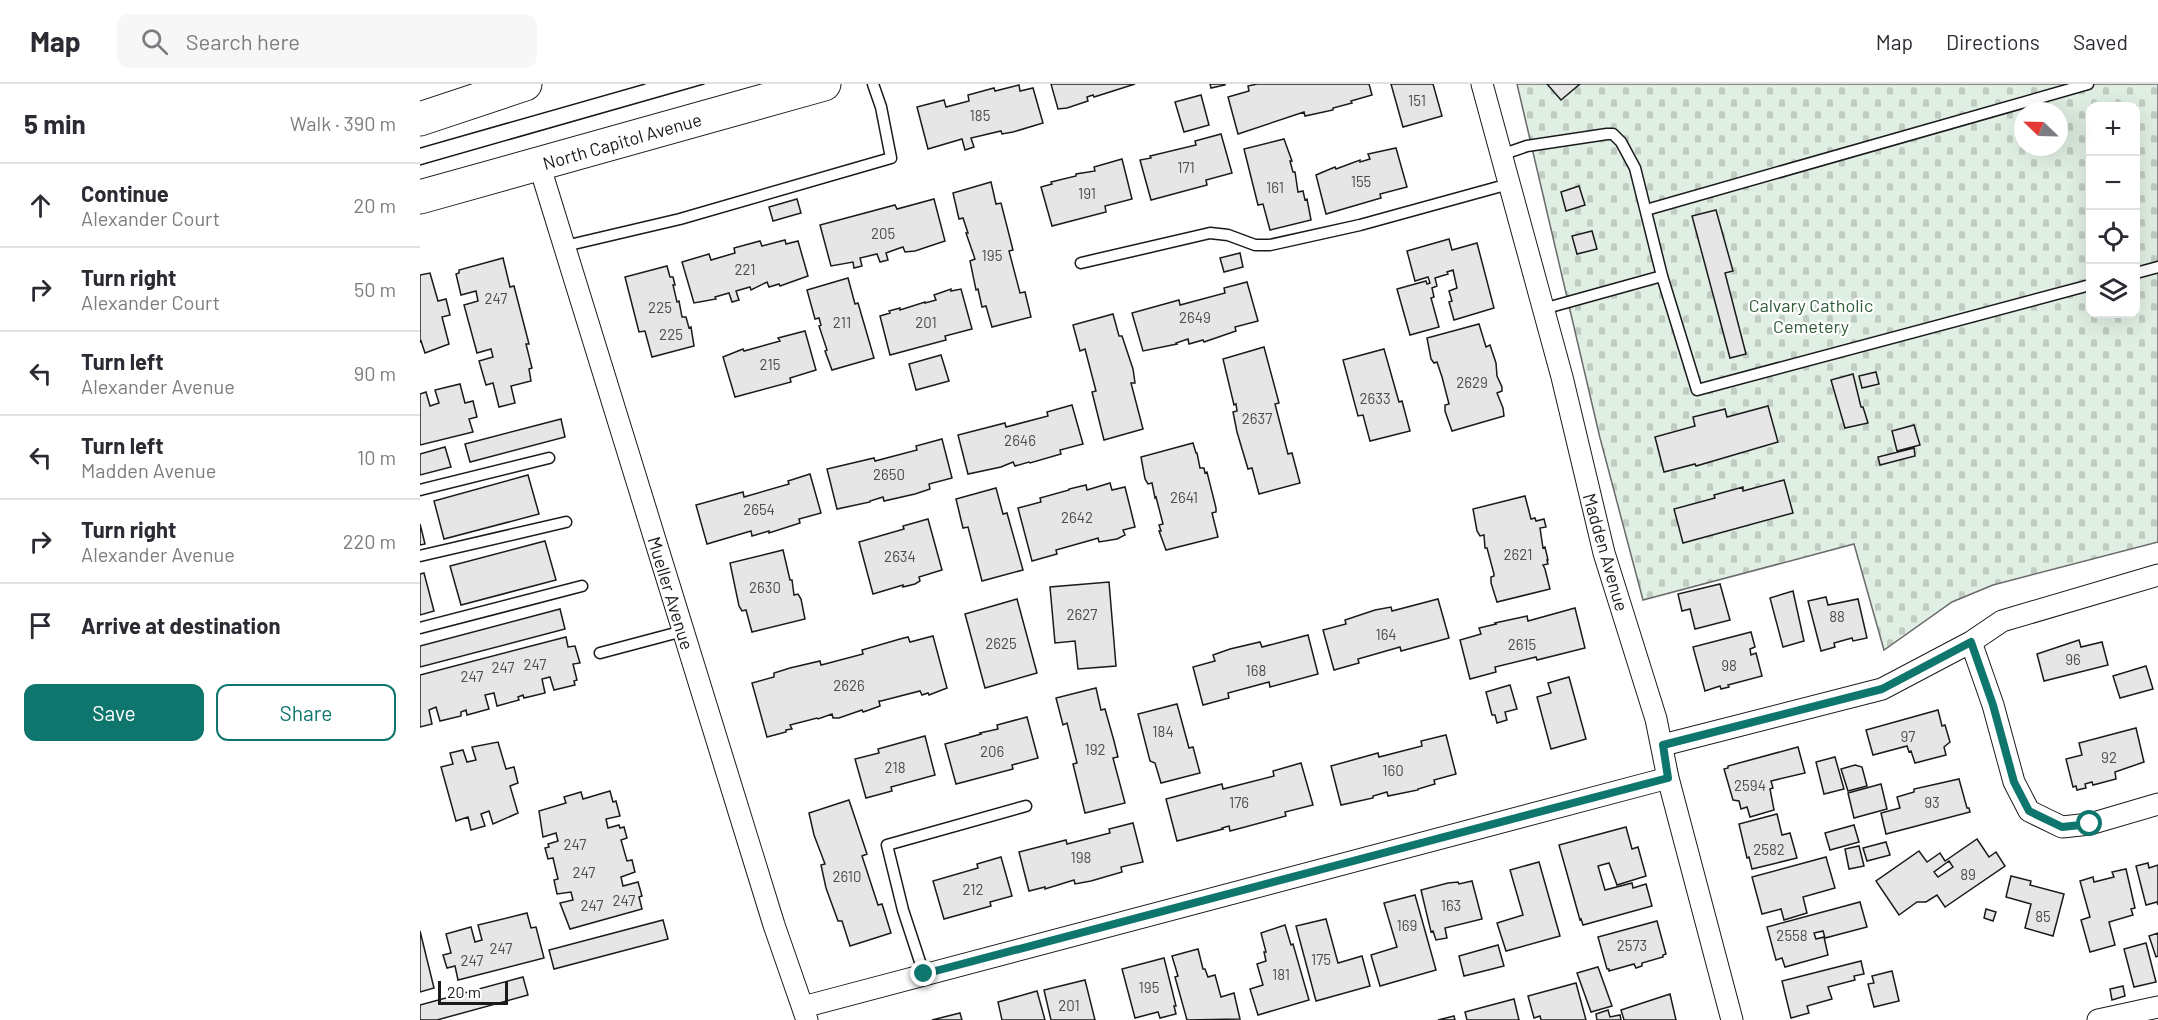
<!DOCTYPE html>
<html lang="en">
<head>
<meta charset="utf-8">
<style>
  body { margin:0; font-family:Barlow,sans-serif; background:#f7f7f7; color:#2b2b33 }
  .controls { position:absolute; right:18px; top:18px; display:grid; overflow:hidden; border-radius:12px; box-shadow:0 6px 24px #0002 }
  .controls button { width:54px; height:54px; display:grid; place-items:center; padding:0; border:0; border-bottom:2px solid #e1e1e2; background:#fff; color:#2b2b33; font:30px sans-serif }
  .compass { position:absolute; left:1594px; top:18px; width:54px; height:54px; border-radius:50%; background:#fff; box-shadow:0 6px 24px #0002; rotate:293deg }
  .scale { position:absolute; left:18px; bottom:15px; width:70px; box-sizing:border-box; padding-left:6px; border:3px solid #1a1a1a; border-top:0; font-size:16px; line-height:21px; white-space:nowrap; color:#1a1a1a; -webkit-text-stroke:4px #fff; paint-order:stroke }
  .stop { position:absolute; width:18px; height:18px; margin:-14px; border:4px solid #0f766e; border-radius:50%; background:#fff }
  .stop.end { background:#0f766e; border-color:#fff; box-shadow:0 2px 6px #0008 }
  .list { margin:0; padding:0; list-style:none }
  h2 { display:flex; justify-content:space-between; align-items:center; height:78px; margin:0; padding:0 24px; font-size:26px }
  h2 small { font-size:20px; font-weight:400; color:#7c7c81 }
  .list li { display:grid; grid-template-columns:39px 1fr auto; gap:18px; align-items:center; box-sizing:border-box; height:84px; padding:0 24px; border-top:2px solid #e1e1e2 }
  .list b { display:block; font-size:22px; white-space:nowrap }
  .list p { margin:0; font-size:20px; white-space:nowrap; color:#7c7c81 }
  .list em { font-size:20px; font-style:normal; color:#7c7c81 }
  .actions { display:flex; gap:12px; padding:18px 24px }
  .actions a { flex:1; padding:14px 0; border:2px solid #0f766e; border-radius:12px; text-align:center; font-size:21px; color:#0f766e }
  .actions .main { background:#0f766e; color:#fff }
  .icon { flex:none; width:33px; height:33px; fill:none; stroke:currentColor; stroke-width:2; stroke-linecap:round; stroke-linejoin:round }
  .map { position:relative; flex:none; width:1738px; height:936px; overflow:hidden }
  header { display:flex; align-items:center; gap:36px; box-sizing:border-box; height:84px; padding:0 30px; background:#fff; border-bottom:2px solid #e1e1e2 }
  header strong { font-size:28px }
  nav { display:flex; gap:33px; margin-inline-start:auto; font-size:21px }
  .search { width:420px; height:54px; background:#f7f7f7; display:flex; align-items:center; gap:15px; box-sizing:border-box; padding:0 21px; border-radius:12px; color:#7c7c81; font-size:22px }
  main { display:flex }
  aside { flex:1; background:#fff }
  .map>svg:first-child { display:block }
</style>
</head>
<body>
<header>
<strong>Map</strong>
<div class="search"><svg class="icon" aria-label="search" viewBox="0 0 24 24"><circle cx="10" cy="10" r="6"/><path d="M15 15l6 6"/></svg>Search here</div>
<nav><a>Map</a><a>Directions</a><a>Saved</a></nav>
</header>
<main>
<aside>
<h2>5 min<small>Walk · 390 m</small></h2>
<ul class="list">
<li><svg class="icon" aria-label="ahead" viewBox="0 0 24 24"><path d="M12 20V5M6 11l6-6 6 6"/></svg><div><b>Continue</b><p>Alexander Court</p></div><em>20 m</em></li>
<li><svg class="icon" aria-label="right" viewBox="0 0 24 24"><path d="M7 20v-9h11M14 6l5 5-5 5"/></svg><div><b>Turn right</b><p>Alexander Court</p></div><em>50 m</em></li>
<li><svg class="icon" aria-label="left" viewBox="0 0 24 24"><path d="M17 20v-9H6M10 6l-5 5 5 5"/></svg><div><b>Turn left</b><p>Alexander Avenue</p></div><em>90 m</em></li>
<li><svg class="icon" aria-label="left" viewBox="0 0 24 24"><path d="M17 20v-9H6M10 6l-5 5 5 5"/></svg><div><b>Turn left</b><p>Madden Avenue</p></div><em>10 m</em></li>
<li><svg class="icon" aria-label="right" viewBox="0 0 24 24"><path d="M7 20v-9h11M14 6l5 5-5 5"/></svg><div><b>Turn right</b><p>Alexander Avenue</p></div><em>220 m</em></li>
<li><svg class="icon" aria-label="arrive" viewBox="0 0 24 24"><path d="M6 21V4h12l-3 4 3 4H6"/></svg><div><b>Arrive at destination</b></div></li>
</ul>
<div class="actions"><a class="main">Save</a><a>Share</a></div>
</aside>
<div class="map">
<svg width="1738" height="936" viewBox="0 0 1738 936">
  <defs>
    <pattern id="cemetery-stones" width="16" height="16" patternUnits="userSpaceOnUse" patternTransform="scale(1.5)"><rect width="16" height="16" fill="#e0efe3"/><path d="M2 7V4a2 2 0 0 1 4 0v3zM10 15v-3a2 2 0 0 1 4 0v3z" fill="#c0ccc2"/></pattern>
  </defs>
  <rect width="100%" height="100%" fill="#fff"/>
  <!-- cemetery -->
  <path fill="url(#cemetery-stones)" stroke="#6a6a6a" stroke-width="1.5" fill-rule="evenodd" d="M1097,0H1738V458L1573,501L1532,518L1464,566L1434,460L1223,516L1180,354ZM1670,22H1716V230H1670ZM1603,27H1639V63H1603Z"/>
  <!-- building -->
  <path fill="#e6e6e6" stroke="#1a1a1a" stroke-width="1.5" fill-rule="evenodd" d="M631,0H715L674,13L673,11L667,13L668,17L647,24L638,25Z
    M790,0H805V1L791,4Z
    M837,0H949L952,11L931,17L932,19L913,24V26L885,32L884,28L818,50L808,13L829,7L828,2Z
    M971,0H1013L1022,32L983,43Z
    M1127,0H1160L1141,16Z
    M599,1L600,7L613,4L623,39L593,48L582,50L581,47L551,54L554,63L545,66L542,55L508,65L497,23L524,16L526,23L549,17L548,11L574,4L575,7Z
    M781,11L789,41L764,48L755,18Z
    M801,50L812,89L786,96L787,101L731,116L720,76L731,74L730,72L776,61L775,57Z
    M864,55L872,77H870L873,88H875L878,108L883,107L885,116L887,115L891,136L850,146L843,120L838,121L824,65Z
    M976,64L987,103L960,110L961,114L906,130L896,91L915,83L916,85L940,76V78L950,75L948,70Z
    M702,75L712,115L685,122L686,128L632,142L621,103L632,100L631,98L656,92V90L675,87L674,83Z
    M571,98L576,120L581,119L593,166L589,167L600,209L605,208L611,233L572,243L566,222L562,223L558,205L556,206L550,177L555,175L546,149H548L543,134L539,135L533,109Z
    M1159,102L1165,121L1146,127L1141,108Z
    M377,115L381,129L353,137L349,123Z
    M514,115L525,157L495,167L485,168L483,163L477,165L466,169L468,176L460,178L457,170L440,174L442,182L434,184L433,178L411,182L400,141L475,121L477,125Z
    M1296,126L1313,187L1305,189L1326,270L1310,274L1272,132Z
    M1172,147L1177,165L1157,170L1152,152Z
    M1029,155L1032,166L1057,159L1074,224L1034,236L1029,218L1032,217L1029,207L1037,204L1033,186L1027,188L1028,190L1015,194L1017,202L1012,204L1014,213L1011,214L1019,243L990,251L977,205L1006,197L1007,200L1010,199L1008,193L995,197L987,167Z
    M365,156L366,160L378,157L388,192L360,202L359,200L349,203L347,198L331,206L330,203L316,207L319,216L312,218L309,209L295,213L296,215L274,219L262,178L289,170L291,176L315,169L314,164L340,157L342,162Z
    M820,169L823,183L804,188L800,174Z
    M83,174L90,203L94,202L109,260H106L112,284L109,285L111,297L91,302L95,319L79,323L73,299L66,301L59,277L73,273L71,265L57,269L44,221L58,217L56,207L41,211L36,190L39,189V186Z
    M247,182L250,193H253L255,201H253L257,218L259,217L262,233H266L269,244L271,243L274,262L232,273L225,247L219,248L205,193Z
    M10,189L18,217L26,215L30,231L22,233L29,260L5,269L1,257L0,258V191Z
    M428,194L435,220L438,219L454,274L412,286L405,267L407,266L399,242L401,241L399,234L395,235L387,206Z
    M827,198L838,237L815,243L816,247L784,258L783,256L769,260L768,255L756,259L757,260L723,267L712,229L759,216L760,221L805,209L804,204Z
    M531,205V207L541,205L552,245L525,252L526,256L470,271L460,232L470,229L469,227L480,224V226L505,218V219L516,216L514,211Z
    M693,230L699,252H702L713,285L715,299H711L723,345L684,356L672,308L676,307L665,265L660,267L653,241Z
    M1059,240L1066,263L1070,261L1076,279L1077,292L1082,303V307L1077,309L1083,324L1084,332L1032,347L1025,327V321L1029,320L1022,293L1017,278L1014,279L1011,275L1007,254Z
    M385,247L396,286L370,294L371,298L315,313L303,273L323,265L324,267L360,257L358,254Z
    M844,263L859,319L855,320L868,370L872,369L880,399L839,410L832,384L828,385L817,348L813,328L817,327L816,320L814,321L803,275Z
    M964,265L979,318L982,317L990,347L950,357L943,331L938,332L923,276Z
    M521,271L529,297L496,306L489,280Z
    M1456,288L1459,300L1442,304L1439,292Z
    M1433,290L1441,323H1443L1448,339L1425,344L1411,296Z
    M40,300L45,319L53,317L57,333L49,335L53,348L0,361V310L6,308L10,322L19,319L15,306Z
    M652,321L663,360L640,366L641,370L610,379L609,378L595,382L593,378L581,383L548,390L538,351L585,339L586,343L628,332L627,328Z
    M1348,322L1358,358L1276,382L1275,380L1244,388L1235,353L1275,342L1273,333L1305,325L1307,333Z
    M141,335L145,353L50,378L45,360Z
    M1494,341L1500,361L1477,367L1472,347Z
    M522,355L532,394L509,400L510,405L495,410L464,417L463,413L450,417V418L417,425L407,385L454,374L455,377L497,366L496,362Z
    M773,359L776,369H777L780,384H784L785,389L787,388L796,424V428L792,429L798,453L746,466L739,447H741L739,441L743,440L736,413L735,414L732,399L728,400L725,395L721,373Z
    M25,363L31,383L0,391V370Z
    M1494,364L1495,372L1460,381L1458,373Z
    M390,390L401,429L379,435L380,439L349,449V447L332,452L331,447L287,460L276,421L323,408L324,413L369,400L368,397Z
    M108,391L119,430L24,455L14,417Z
    M1364,396L1373,429L1263,459L1254,425L1295,414L1294,411L1323,403V407Z
    M690,399L692,406L705,403L715,443L703,446L705,451L697,455L679,458L678,454L675,455L636,466L637,470L612,477L598,424L621,418L620,414L649,406V405L666,401L667,406Z
    M576,404L583,430L587,429L603,486L562,497L548,443L543,444L536,415Z
    M1105,412L1111,435L1115,434L1116,437L1124,435L1126,443L1120,444L1123,464L1125,463L1128,476H1127L1128,480L1123,481L1125,485L1130,505L1077,518L1071,499V493L1074,492V490L1067,464H1065L1064,451L1060,452L1057,447L1053,425Z
    M508,435L522,486L499,493L500,497L495,500L483,503V501L453,510L439,458L484,445L483,442Z
    M0,440L5,460L0,461Z
    M125,457L136,496L41,521L30,482Z
    M363,466L370,496H372L374,511L378,510L381,515L385,535L332,548L326,526L322,527L319,522L310,479Z
    M4,489L14,527L0,531V490Z
    M689,498L696,582L658,585L655,557L635,559L630,503Z
    M1300,500L1310,536L1275,545L1270,525L1262,527L1258,510Z
    M1373,507L1384,557L1363,563L1350,514Z
    M1406,513L1408,521L1438,515L1447,554L1433,557L1432,554L1414,559L1415,563L1401,567L1388,517Z
    M597,515L617,589L565,604L545,530Z
    M1018,515L1029,554L981,567L980,563L938,575L939,579L914,586L903,546L926,540L925,536L955,526L971,523L972,527Z
    M1155,524L1165,564L1117,576L1116,573L1075,583L1076,588L1050,595L1040,556L1061,550L1059,544L1076,540L1075,539L1107,532L1108,537Z
    M140,525L145,545L0,583V562Z
    M1331,548L1335,563L1330,565L1331,571L1336,569L1342,592L1308,601L1309,603L1301,605L1300,602L1285,607L1273,563Z
    M888,551L898,590L850,603L849,598L808,609L809,614L783,621L773,583L795,577L793,571L810,565L840,558L842,563Z
    M513,552L527,604L509,611L508,609L502,611L500,607L461,617H459L460,622L449,626L443,628L442,626L419,634H413L412,630L398,635L397,634L370,641L372,645L366,646V648L347,653L332,599L354,593V589L370,584L400,577L401,581L405,580L443,570L442,566L480,555L488,553L490,558Z
    M146,553L148,563L155,562L160,579L153,580L157,596L154,597L155,601L134,606L130,593L122,595L125,609L104,614L103,611L98,613L99,616L77,622L74,609L65,611L69,625L47,631L46,626L41,628V632L20,637L16,623L9,626L12,640L0,643V591Z
    M1659,556L1661,563L1682,558L1688,581L1624,597L1617,570Z
    M1726,582L1733,605L1700,614L1693,592Z
    M1149,593L1166,655L1131,665L1117,613L1131,609L1128,599Z
    M1090,601L1097,625L1085,628L1087,636L1077,639L1075,631H1072L1066,608Z
    M676,604L681,626L685,625L694,657L698,673L693,674L705,719L665,729L653,680L657,679L647,639L643,641L636,614Z
    M757,620L769,664L773,663L780,689L741,699L735,679L730,677L718,630Z
    M1518,626L1522,642L1525,641L1530,658L1524,663L1526,671L1495,679L1491,667L1489,668L1487,662L1453,671L1446,646Z
    M607,633L618,674L592,681L593,685L536,700L525,660L561,650L560,649L578,645L577,641Z
    M1716,644L1724,678L1695,688L1696,695L1673,701L1672,698L1665,700L1666,704L1657,706L1656,702L1653,703L1646,675L1662,671L1659,659Z
    M1026,651L1036,690L1014,696L1015,700L998,705V706L968,712L967,708L953,712V714L921,721L911,682L958,669L959,673L1002,662L1001,657Z
    M505,652L515,691L471,703L472,707L446,714L435,675L459,669L458,665Z
    M78,658L86,685L94,683L98,699L90,702L98,729L73,740L69,727L61,730L65,742L51,746L48,733L36,737L21,683L33,680L30,669L43,666L47,678L56,676L52,663Z
    M1378,663L1385,689L1351,697L1353,704L1350,705L1354,726L1330,733L1327,723L1321,725L1319,717L1313,716L1304,685L1308,684V682Z
    M1415,673L1424,705L1404,710L1396,678Z
    M881,679L893,721L865,728L866,732L810,747L809,742L802,744L803,745L757,757L746,715L802,700L803,705L854,692L853,687Z
    M1435,681L1442,683L1447,702L1428,707L1421,685Z
    M1539,695L1547,724H1549L1550,728L1466,750L1461,729L1480,724L1477,713L1494,708V705Z
    M1461,700L1467,725L1434,734L1428,709Z
    M190,707L193,718L196,717L200,732L186,735L188,744L199,741L200,744L204,743L207,754L201,756L207,777L212,776L215,788L201,793L203,802L218,798L222,812L219,813L222,825L150,845L140,819L153,816L151,808L137,810L134,796L138,795L133,774L128,775L125,764L129,763L128,760L138,757L136,749L123,753L119,727L146,719L144,713L161,708L163,715Z
    M429,716L447,770L442,772L458,821L462,820L471,849L430,862L422,837H418L406,804L401,781L405,780L394,751L389,729Z
    M1357,730L1362,751L1370,749L1377,774L1332,785L1329,773L1327,774L1319,740Z
    M713,739L723,778L701,783L702,788L671,797L655,800L654,796L625,805V803L609,807L599,768L646,756L647,760L690,749L689,745Z
    M1434,741L1439,758L1410,766L1405,749Z
    M1206,743L1212,765L1218,763L1226,792L1197,801L1189,779L1178,782L1185,806L1212,799L1213,804L1226,800L1232,822L1163,841L1161,835L1160,836L1139,761Z
    M1557,755L1569,773L1576,768L1585,782L1525,823L1517,811L1506,818H1497L1479,831L1456,797L1499,767L1507,778L1520,769L1525,777ZM1529,777L1533,783L1518,793L1514,788Z
    M1466,758L1470,771L1447,777L1443,764Z
    M1439,762L1444,782L1429,785L1425,765Z
    M581,773L592,812L570,818L571,822L524,835L513,797L558,784L557,780Z
    M1406,773L1415,804L1383,813L1387,829L1364,836L1361,825L1342,830L1332,793Z
    M1119,778L1140,852L1086,867L1077,839L1103,831L1090,786Z
    M1728,779L1729,784L1738,781V821L1737,818L1726,821L1716,782Z
    M1706,785L1715,824L1711,825L1713,831L1689,838L1695,861L1670,868L1661,836L1670,833L1660,797L1673,793L1674,798L1694,793L1692,788Z
    M1591,792L1611,797L1610,801L1644,810L1633,852L1605,844L1611,820L1586,813Z
    M1052,797L1062,835L1025,844L1027,854L1016,856L1013,847L1011,848L1001,806L1028,799L1038,798L1039,800Z
    M995,811L1016,886L960,902L951,871L977,863L964,819Z
    M1440,818L1447,843L1405,854L1403,847L1394,849L1396,855L1404,853L1408,871L1365,883L1362,874L1356,876L1347,843Z
    M1566,825L1576,828L1573,837L1564,834Z
    M107,829L111,844L116,843L124,874L38,896L35,882L27,884L23,871L31,869L26,850L51,843L55,858L62,856L58,841Z
    M906,835L918,879L942,872L950,902L896,917L876,842Z
    M243,836L248,855L134,885L129,866Z
    M1237,837L1246,870L1243,871V873L1222,879V882L1216,884L1214,880L1189,887V885H1187L1178,853Z
    M865,841L871,861L873,860L889,916L838,931L830,905L843,901L837,880L846,877L844,868H846L841,849Z
    M0,847L14,904L0,908Z
    M1738,849V872L1736,873L1729,852Z
    M1726,859L1736,898L1714,903L1704,865Z
    M1078,861L1084,882L1044,892L1039,872Z
    M778,865L783,885H785L788,893L795,891L801,913L814,909L820,935L767,936L755,893L758,892L752,872Z
    M744,874L756,922H754L756,930L740,934L738,928L715,934L702,885Z
    M1441,877L1444,890L1434,892L1435,896L1408,903L1412,915L1387,922L1389,929L1371,934L1362,897Z
    M1178,883L1192,922L1171,928L1157,889Z
    M1472,887L1479,917L1454,923L1448,900L1454,899L1452,892Z
    M103,893L108,911L17,936H0V921Z
    M665,896L675,936H631L624,906Z
    M1156,899L1166,936H1121L1120,932L1114,934L1108,912Z
    M1703,902L1705,912L1692,916L1690,905Z
    M617,907L625,936H582L578,918Z
    M1250,910L1256,936H1204L1201,926Z
    M1094,915L1099,936H1047L1045,928Z
    M1188,926L1190,933L1200,931L1201,936H1177L1176,930Z
    M540,929L542,936H512Z
    M1034,932L1035,936H1018Z"/>
  <g fill="none" stroke-linecap="round" stroke-linejoin="round">
    <!-- lane casing -->
    <g stroke="#1a1a1a" stroke-width="13">
      <path id="lane" d="M1081,71L1107,62L1187,50H1193L1201,58L1215,84L1242,192L1277,306L1670,201
        M1226,126L1668,0
        M145,162L260,135L471,74L461,23L453,0
        M661,179L790,149L808,151L835,161H850L940,141L1089,100
        M1716,189L1738,183
        M1123,225L1242,192
        M0,406L129,374
        M0,472L146,438
        M0,544L162,502
        M180,569L263,547
        M504,890L483,826L467,761L606,722"/>
    </g>
    <!-- street casing -->
    <g stroke="#1a1a1a" stroke-width="23">
      <path id="street" d="M1062,0L1142,293L1184,469L1236,635L1248,694L1312,936
        M119,80L354,841L387,936
        M1551,558L1573,621L1594,698L1609,727L1642,743L1670,740L1738,720
        M1243,661L1462,605L1551,558L1582,537L1738,491
        M383,923L1248,694
        M1678,936L1738,923"/>
    </g>
    <!-- primary casing -->
    <g stroke="#1a1a1a" stroke-width="35">
      <path id="primary" d="M0,35L105,0
        M0,113L404,0"/>
    </g>
    <!-- lane -->
    <use href="#lane" stroke="#fff" stroke-width="10"/>
    <!-- street -->
    <use href="#street" stroke="#fff" stroke-width="21"/>
    <!-- primary -->
    <use href="#primary" stroke="#fff" stroke-width="33"/>
    <!-- tram -->
    <path stroke="#1a1a1a" stroke-width="1.5" d="M0,64L225,0
      M0,81L284,0"/>
  </g>
  <g fill="none" stroke-linecap="round" stroke-linejoin="round">
    <!-- route -->
    <path stroke="#0f766e" stroke-width="8" d="M504,890L1248,694L1243,661L1462,605L1551,558L1573,621L1594,698L1609,727L1642,743L1670,740"/>
  </g>
  <g text-anchor="middle" dominant-baseline="central" stroke-width="4.5" stroke-linejoin="round" paint-order="stroke">
    <!-- number labels -->
    <g font-size="15" fill="#4d4d4d">
      <text x="997" y="16">151</text>
      <text x="560" y="31">185</text>
      <text x="766" y="83">171</text>
      <text x="941" y="97">155</text>
      <text x="855" y="103">161</text>
      <text x="667" y="109">191</text>
      <text x="463" y="149">205</text>
      <text x="572" y="171">195</text>
      <text x="325" y="185">221</text>
      <text x="76" y="214">247</text>
      <text x="240" y="223">225</text>
      <text x="775" y="233">2649</text>
      <text x="422" y="238">211</text>
      <text x="506" y="238">201</text>
      <text x="251" y="250">225</text>
      <text x="350" y="280">215</text>
      <text x="1052" y="298">2629</text>
      <text x="955" y="314">2633</text>
      <text x="837" y="334">2637</text>
      <text x="600" y="356">2646</text>
      <text x="469" y="390">2650</text>
      <text x="764" y="413">2641</text>
      <text x="339" y="425">2654</text>
      <text x="657" y="433">2642</text>
      <text x="1098" y="470">2621</text>
      <text x="480" y="472">2634</text>
      <text x="345" y="503">2630</text>
      <text x="662" y="530">2627</text>
      <text x="1417" y="532">88</text>
      <text x="966" y="550">164</text>
      <text x="581" y="559">2625</text>
      <text x="1102" y="560">2615</text>
      <text x="1653" y="575">96</text>
      <text x="115" y="580">247</text>
      <text x="1309" y="581">98</text>
      <text x="83" y="583">247</text>
      <text x="836" y="586">168</text>
      <text x="52" y="592">247</text>
      <text x="429" y="601">2626</text>
      <text x="743" y="647">184</text>
      <text x="1488" y="652">97</text>
      <text x="675" y="665">192</text>
      <text x="572" y="667">206</text>
      <text x="1689" y="673">92</text>
      <text x="475" y="683">218</text>
      <text x="973" y="686">160</text>
      <text x="1330" y="701">2594</text>
      <text x="819" y="718">176</text>
      <text x="1512" y="718">93</text>
      <text x="155" y="760">247</text>
      <text x="1349" y="765">2582</text>
      <text x="661" y="773">198</text>
      <text x="164" y="788">247</text>
      <text x="1548" y="790">89</text>
      <text x="427" y="792">2610</text>
      <text x="553" y="805">212</text>
      <text x="204" y="816">247</text>
      <text x="172" y="821">247</text>
      <text x="1031" y="821">163</text>
      <text x="1623" y="832">85</text>
      <text x="987" y="841">169</text>
      <text x="1372" y="851">2558</text>
      <text x="1212" y="861">2573</text>
      <text x="81" y="864">247</text>
      <text x="901" y="875">175</text>
      <text x="52" y="876">247</text>
      <text x="861" y="890">181</text>
      <text x="729" y="903">195</text>
      <text x="649" y="921">201</text>
    </g>
    <!-- street labels -->
    <g font-size="18" fill="#1a1a1a" stroke="#fff">
      <text transform="translate(202 57) rotate(-16)">North Capitol Avenue</text>
      <text transform="translate(1186 468) rotate(74)">Madden Avenue</text>
      <text transform="translate(251 509) rotate(73)">Mueller Avenue</text>
    </g>
    <!-- park labels -->
    <g font-size="18" fill="#2b5a34" stroke="#fff">
      <text x="1391" y="221">Calvary Catholic<tspan x="1391" dy="21">Cemetery</tspan></text>
    </g>
  </g>
</svg>
<div class="controls">
<button>+</button>
<button>−</button>
<button><svg class="icon" aria-label="locate" viewBox="0 0 24 24"><circle cx="12" cy="12" r="6"/><path d="M12 2v4M12 18v4M2 12h4M18 12h4"/></svg></button>
<button><svg class="icon" aria-label="layers" viewBox="0 0 24 24"><path d="M12 4l9 5-9 5-9-5zM3 14l9 5 9-5"/></svg></button>
</div>
<svg class="compass" viewBox="-18 -18 36 36"><path d="M0-13l5 13h-10z" fill="#e53935"/><path d="M0 13l5-13h-10z" fill="#7c7c81"/></svg>
<div class="scale">20 m</div>
<div class="stop" style="left:1670px;top:740px"></div>
<div class="stop end" style="left:504px;top:890px"></div>
</div>
</main>
</body>
</html>
